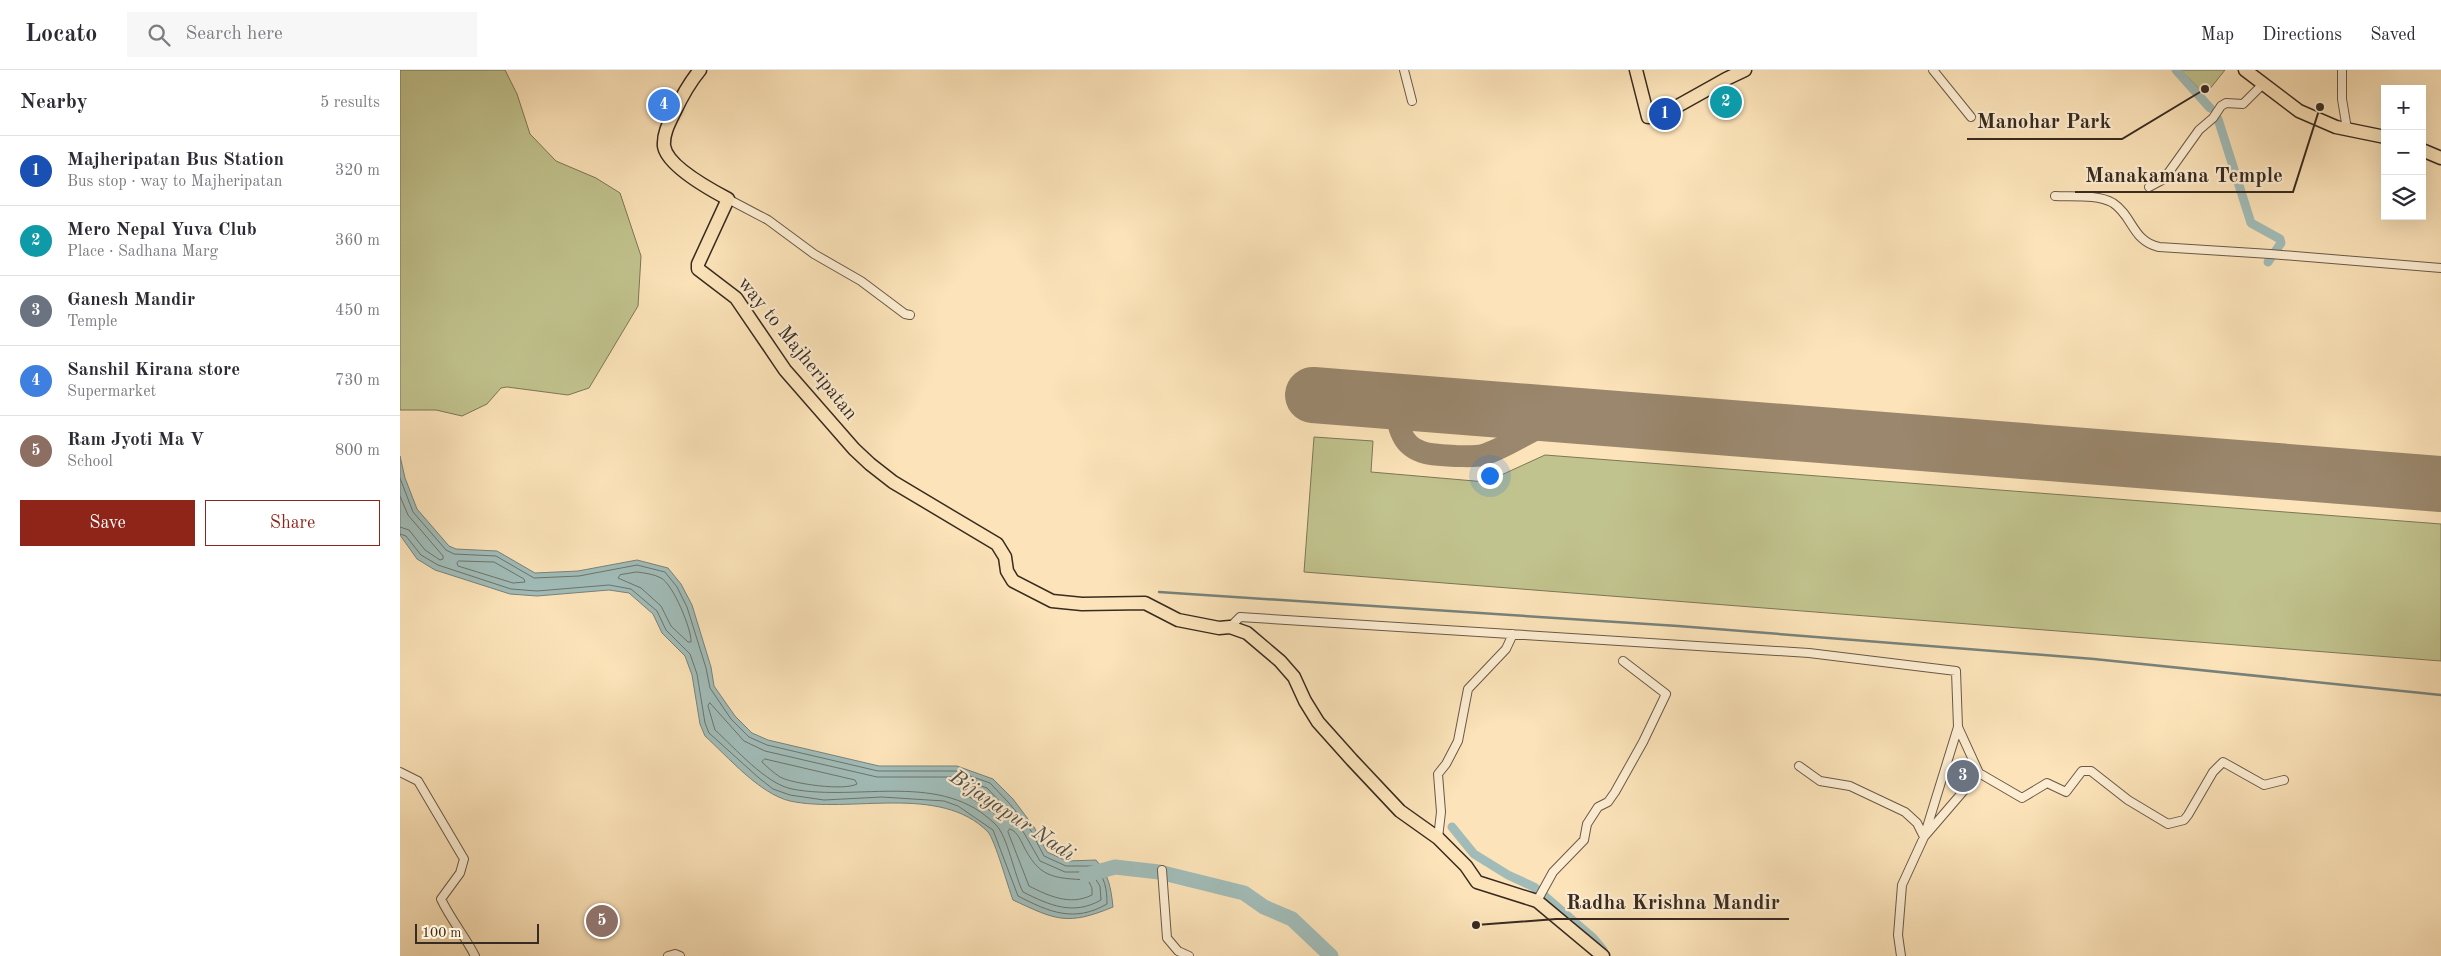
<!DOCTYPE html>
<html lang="en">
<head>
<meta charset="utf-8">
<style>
  body { margin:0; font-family:"Old Standard TT",serif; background:#f7f7f7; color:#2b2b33 }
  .controls { position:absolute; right:15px; top:15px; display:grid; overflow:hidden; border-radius:0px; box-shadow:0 5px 20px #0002 }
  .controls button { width:45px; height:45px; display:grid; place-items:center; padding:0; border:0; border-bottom:1px solid #e1e1e2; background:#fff; color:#2b2b33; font:25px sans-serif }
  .scale { position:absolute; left:15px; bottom:12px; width:124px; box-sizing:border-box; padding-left:5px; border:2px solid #382b21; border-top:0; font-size:14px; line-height:18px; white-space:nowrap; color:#382b21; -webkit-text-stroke:4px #fdedd2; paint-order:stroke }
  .you { position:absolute; left:1089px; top:405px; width:18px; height:18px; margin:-12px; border:4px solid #fff; border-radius:50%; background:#1a73e8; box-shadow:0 0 0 8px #1a73e833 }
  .badge { display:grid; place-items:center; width:32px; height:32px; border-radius:50%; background:#8f2418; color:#fff; font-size:16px; font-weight:700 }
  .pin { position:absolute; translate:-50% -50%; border:2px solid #fff; box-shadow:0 1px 5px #0006 }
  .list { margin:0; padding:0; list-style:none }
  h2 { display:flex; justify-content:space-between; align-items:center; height:65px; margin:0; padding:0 20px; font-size:21px }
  h2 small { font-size:16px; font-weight:400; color:#7c7c81 }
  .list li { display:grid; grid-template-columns:32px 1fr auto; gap:15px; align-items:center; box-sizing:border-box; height:70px; padding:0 20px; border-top:1px solid #e1e1e2 }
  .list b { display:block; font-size:19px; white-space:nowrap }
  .list p { margin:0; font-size:16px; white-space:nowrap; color:#7c7c81 }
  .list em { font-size:16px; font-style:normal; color:#7c7c81 }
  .actions { display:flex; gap:10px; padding:15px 20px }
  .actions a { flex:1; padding:11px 0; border:1px solid #8f2418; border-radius:0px; text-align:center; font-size:18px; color:#8f2418 }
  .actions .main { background:#8f2418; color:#fff }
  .icon { flex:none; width:28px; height:28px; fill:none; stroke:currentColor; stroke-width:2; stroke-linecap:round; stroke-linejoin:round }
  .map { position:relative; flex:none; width:2041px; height:886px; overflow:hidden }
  header { display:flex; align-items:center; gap:30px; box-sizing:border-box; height:70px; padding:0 25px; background:#fff; border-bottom:1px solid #e1e1e2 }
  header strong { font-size:24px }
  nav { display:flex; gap:28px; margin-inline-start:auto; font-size:18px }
  .search { width:350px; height:45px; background:#f7f7f7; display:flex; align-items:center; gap:12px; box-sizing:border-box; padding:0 18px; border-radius:0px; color:#7c7c81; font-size:19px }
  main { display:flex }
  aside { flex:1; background:#fff }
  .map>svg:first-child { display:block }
</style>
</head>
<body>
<header>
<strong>Locato</strong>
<div class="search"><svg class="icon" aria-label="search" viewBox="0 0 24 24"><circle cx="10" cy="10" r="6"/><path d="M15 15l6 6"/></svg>Search here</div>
<nav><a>Map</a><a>Directions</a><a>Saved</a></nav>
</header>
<main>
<aside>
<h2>Nearby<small>5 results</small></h2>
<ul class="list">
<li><span class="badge" style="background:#1a4fb4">1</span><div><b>Majheripatan Bus Station</b><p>Bus stop · way to Majheripatan</p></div><em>320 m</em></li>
<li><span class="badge" style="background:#0f9aa8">2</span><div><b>Mero Nepal Yuva Club</b><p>Place · Sadhana Marg</p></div><em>360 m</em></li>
<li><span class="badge" style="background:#6b7280">3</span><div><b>Ganesh Mandir</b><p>Temple</p></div><em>450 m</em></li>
<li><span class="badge" style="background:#3f7fe0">4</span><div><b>Sanshil Kirana store</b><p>Supermarket</p></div><em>730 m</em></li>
<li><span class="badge" style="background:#8d6e63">5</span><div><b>Ram Jyoti Ma V</b><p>School</p></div><em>800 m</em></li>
</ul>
<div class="actions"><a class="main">Save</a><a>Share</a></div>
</aside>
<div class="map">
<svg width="2041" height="886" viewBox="0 0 2041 886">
  <rect width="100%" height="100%" fill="#fce3b9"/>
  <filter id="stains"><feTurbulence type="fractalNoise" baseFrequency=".004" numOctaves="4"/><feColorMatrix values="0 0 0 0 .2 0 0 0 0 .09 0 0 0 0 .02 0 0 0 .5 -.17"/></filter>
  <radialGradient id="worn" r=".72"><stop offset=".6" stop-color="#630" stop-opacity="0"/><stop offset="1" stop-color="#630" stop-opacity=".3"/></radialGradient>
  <!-- green -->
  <path fill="#c1c38e" stroke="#7c7758" d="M0,0H105L117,24L130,64L156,91L196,108L220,123L241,186L238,236L189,318L168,325L107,317L101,318L87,334L62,346L36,340H0Z
    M1781,0H1825L1805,25Z
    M914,367L973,371L971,402L1086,412L1145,385L2041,454V591L904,502Z"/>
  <!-- water -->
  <path fill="#a1bcb8" stroke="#77827c" d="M0,386L5,408L17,439L49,476L56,479L97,481L135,503L178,501L237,490L268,498L281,514L292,535L311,597L314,616L335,646L352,663L368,670L479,696H557L593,709L613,729L634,757L647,782L667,791L696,790C709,805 711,818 713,837C667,856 656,850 613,830C608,817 595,770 588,762C540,713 450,744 390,731C360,724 328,687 305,666L300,654L292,605L285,586L262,563L253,544L229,523L209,520L137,526L110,524L35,500L17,489L0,465Z"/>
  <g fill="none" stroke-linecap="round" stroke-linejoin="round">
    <!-- shore -->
    <path stroke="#6c746c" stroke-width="1" d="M0,408L13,442L46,480L54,484L96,486L134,508L179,506L237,495L265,502L277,517L287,537L306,598L310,618L331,649L349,667L367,675L478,701H556L590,713L609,733L630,759L644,786L666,796H694C705,807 707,819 707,834C674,853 649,842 618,826L593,760L558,736L544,731L482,727L424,730L390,725L373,719L359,708L309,663L305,653L297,604L290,584L266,560L257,541L231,519L209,515L137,521L111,519L38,495L21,485L6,466L0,464
      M0,426L8,445L43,486V489L40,490L25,480L9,460L0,457
      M59,491L94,492L124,509L125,512L113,513L58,496L57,493Z
      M237,502C244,503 254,504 261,508C273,514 292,560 291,572H288L271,556L261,536L241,518L218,508L220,505Z
      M310,633L344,671L365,681L477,707H555L587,718L605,737L624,763L640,791L665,802H691L700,816L701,830C673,846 649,835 623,822C615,807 607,765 596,755C542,700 459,732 392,719C366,714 335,678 315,660L308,636Z
      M365,689L455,710L457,714C444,721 393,714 380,707C374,703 367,697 362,692Z
      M568,720L583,725L598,740V744H595L565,724V721Z
      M610,759C616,761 619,767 622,773C639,808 652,808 688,810L692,818V825C670,836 649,826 629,816L608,762Z"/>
    <!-- stream -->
    <path stroke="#77827c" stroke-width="2.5" d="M759,522L1278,556L1694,589L2041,625"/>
    <!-- canal -->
    <path stroke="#a1bcb8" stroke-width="9" d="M1776,0L1810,38
      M1818,49L1851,153L1880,169L1881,173L1868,192
      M1052,757L1074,784L1108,805L1134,817L1193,868L1203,880"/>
    <!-- river -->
    <path stroke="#a1bcb8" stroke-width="15" d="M686,805L715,797L759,802L844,823L864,837L892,849L931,886"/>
    <!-- taxiway -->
    <path stroke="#9a876d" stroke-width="22" d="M1081,339C1054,332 1027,300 1003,333C997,342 997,353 1001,362C1010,386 1035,385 1056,386C1065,386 1074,387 1083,385C1109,377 1132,358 1159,350C1169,347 1179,347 1189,347"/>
    <!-- runway -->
    <path stroke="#9a876d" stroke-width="56" d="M913,325L2041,414"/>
    <!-- minor casing -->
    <g stroke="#695947" stroke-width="10">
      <path id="minor" d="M1004,0L1012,31
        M1533,0L1571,47
        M1942,0V29L1947,59
        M1749,117L1764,109L1799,60L1813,48L1821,36L1826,33L1843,34L1863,14
        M1655,126C1672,127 1697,124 1713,133C1733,146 1732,171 1759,177L1870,184L2041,198
        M328,129L368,150L414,184L461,211L505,244L510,245
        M830,557L840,547L1409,583L1556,601L1558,657L1579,703L1524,767L1502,815L1498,865L1501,886
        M1399,696L1420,711L1450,716L1505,742L1517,753L1524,767L1558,657
        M0,702L18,711L64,789L60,803L41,829C51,850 65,866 75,886
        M1579,703L1622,728L1647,713L1666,722L1682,701H1691L1728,730L1768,754L1784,750L1788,745L1813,702L1823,692L1864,715L1884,710
        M1038,768L1041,742L1038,704L1046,694L1058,671L1068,619L1106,579L1113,564
        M762,800L767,868L778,881L789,886
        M1137,831L1153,802L1184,770L1187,754L1198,737L1208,732L1215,722L1243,672L1266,624L1223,591
        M268,886L275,884L280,886"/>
    </g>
    <!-- primary casing -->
    <g stroke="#382b21" stroke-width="15">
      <path id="primary" d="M300,0C289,13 281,28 274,43C269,53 263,64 264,76C267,96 311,120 328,129L298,194V199L336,228L385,300L454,379L470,394L493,412L597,474L605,487L607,501L613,511L652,531L682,534L745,533L778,550L819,558L830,557L847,563L880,591L894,607L905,631L918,652L952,690L1000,741L1038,768L1066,796L1077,812L1137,831L1203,886
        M1236,0L1248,47H1258L1326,9L1345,0
        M1845,0L1899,41L1936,57L1985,67
        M2022,80L2041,88"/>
    </g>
    <!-- minor -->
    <use href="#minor" stroke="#fdedd2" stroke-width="8"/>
    <!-- primary -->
    <use href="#primary" stroke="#fce3b9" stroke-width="12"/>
  </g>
  <g text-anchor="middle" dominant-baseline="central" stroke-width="4.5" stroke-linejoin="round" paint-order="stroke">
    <!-- street labels -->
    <g font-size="20" fill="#382b21" stroke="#fdedd2">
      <text transform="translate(397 279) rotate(51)">way to Majheripatan</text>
    </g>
    <!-- water labels -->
    <g font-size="21" font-style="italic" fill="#524f47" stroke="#fdedd2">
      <text transform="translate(612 746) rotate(34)">Bijayapur Nadi</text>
    </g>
  </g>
  <!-- callouts -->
  <path fill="none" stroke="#382b21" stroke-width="2" d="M1805 19L1722 69H1567M1920 37L1893 122H1675M1076 855L1156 849H1389"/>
  <g fill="#382b21" stroke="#fdedd2" stroke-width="2">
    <circle cx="1805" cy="19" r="5"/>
    <circle cx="1920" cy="37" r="5"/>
    <circle cx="1076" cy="855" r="5"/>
  </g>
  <g font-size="21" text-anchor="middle" font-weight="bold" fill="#382b21" stroke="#fdedd2" stroke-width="4.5" stroke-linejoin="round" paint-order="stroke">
    <text x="1644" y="58">Manohar Park</text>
    <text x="1784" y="112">Manakamana Temple</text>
    <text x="1273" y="839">Radha Krishna Mandir</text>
  </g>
  <rect width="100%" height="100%" filter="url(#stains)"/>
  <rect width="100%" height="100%" fill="url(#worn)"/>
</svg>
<div class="controls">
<button>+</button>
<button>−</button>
<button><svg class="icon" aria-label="layers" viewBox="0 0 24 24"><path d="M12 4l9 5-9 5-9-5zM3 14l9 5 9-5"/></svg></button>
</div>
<div class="scale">100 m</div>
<div class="you"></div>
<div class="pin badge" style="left:1265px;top:44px;background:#1a4fb4">1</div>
<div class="pin badge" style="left:1326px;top:32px;background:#0f9aa8">2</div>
<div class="pin badge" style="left:1563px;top:706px;background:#6b7280">3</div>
<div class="pin badge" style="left:264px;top:35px;background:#3f7fe0">4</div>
<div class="pin badge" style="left:202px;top:851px;background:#8d6e63">5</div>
</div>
</main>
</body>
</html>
